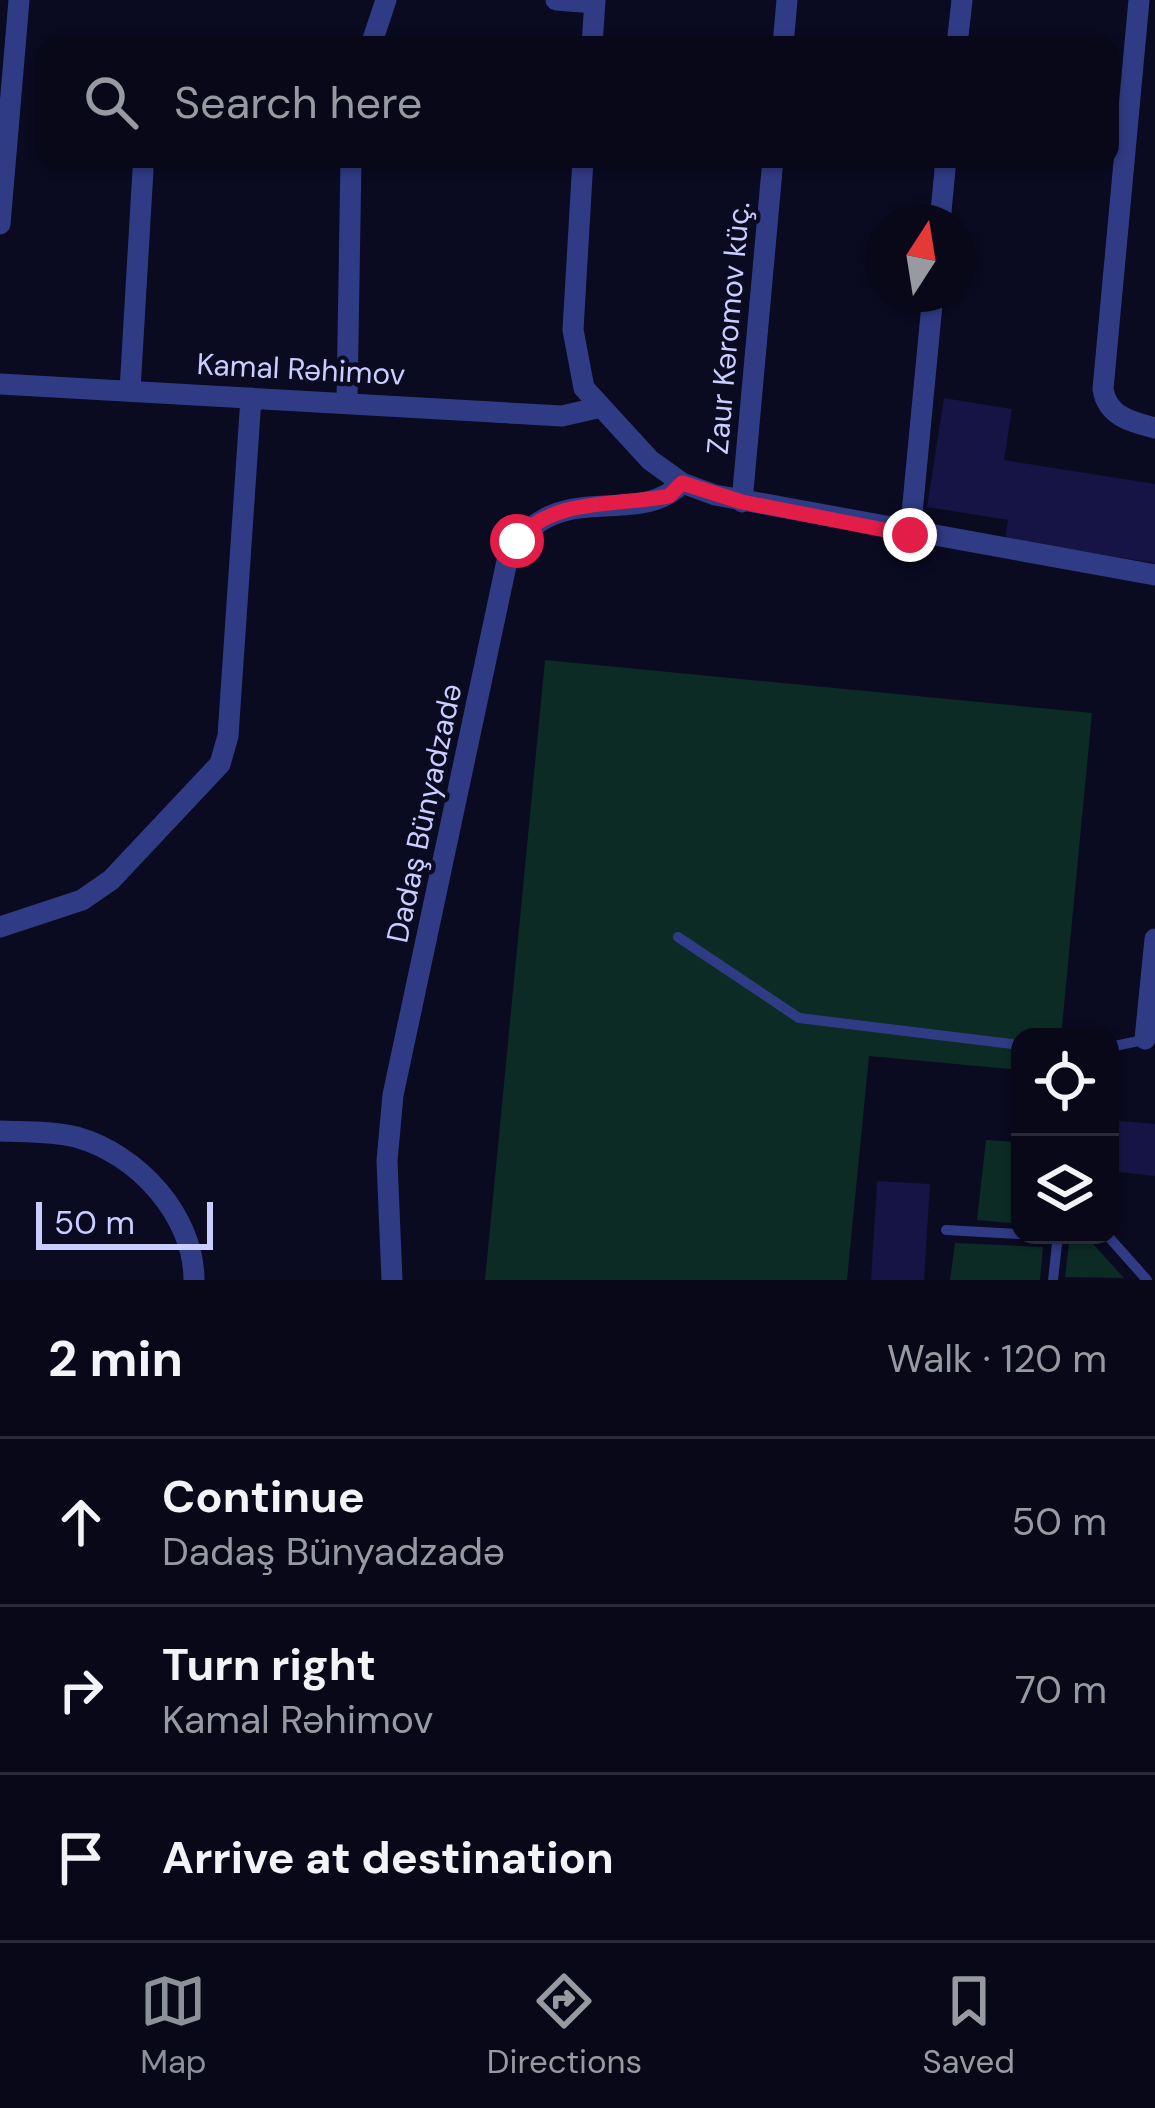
<!DOCTYPE html>
<html lang="en">
<head>
<meta charset="utf-8">
<style>
  body { margin:0; font-family:"DM Sans",sans-serif; background:#112; color:#f1f3f6 }
  .controls { position:absolute; right:36px; bottom:36px; display:grid; overflow:hidden; border-radius:24px; box-shadow:0 3px 9px #0004 }
  .controls button { width:108px; height:108px; display:grid; place-items:center; padding:0; border:0; border-bottom:3px solid #292938; background:#080819; color:#f1f3f6; font:60px sans-serif }
  .compass { position:absolute; left:867px; top:204px; width:108px; height:108px; border-radius:50%; background:#080819; box-shadow:0 3px 9px #0004; rotate:12deg }
  .scale { position:absolute; left:36px; bottom:30px; width:177px; box-sizing:border-box; padding-left:12px; border:6px solid #cacdff; border-top:0; font-size:33px; line-height:42px; white-space:nowrap; color:#cacdff; -webkit-text-stroke:9px #0a0a21; paint-order:stroke }
  .stop { position:absolute; width:36px; height:36px; margin:-27px; border:9px solid #e11d48; border-radius:50%; background:#fff }
  .stop.end { background:#e11d48; border-color:#fff; box-shadow:0 3px 12px #0008 }
  .list { margin:0; padding:0; list-style:none }
  h2 { display:flex; justify-content:space-between; align-items:center; height:156px; margin:0; padding:0 48px; font-size:51px }
  h2 small { font-size:39px; font-weight:400; color:#989aa2 }
  .list li { display:grid; grid-template-columns:78px 1fr auto; gap:36px; align-items:center; box-sizing:border-box; height:168px; padding:0 48px; border-top:3px solid #292938 }
  .list b { display:block; font-size:45px; white-space:nowrap }
  .list p { margin:0; font-size:39px; white-space:nowrap; color:#989aa2 }
  .list em { font-size:39px; font-style:normal; color:#989aa2 }
  .icon { flex:none; width:66px; height:66px; fill:none; stroke:currentColor; stroke-width:2; stroke-linecap:round; stroke-linejoin:round }
  .map { position:relative; flex:none; width:1155px; height:1280px; overflow:hidden }
  .search { position:absolute; background:#080819; box-shadow:0 3px 9px #0004; left:36px; right:36px; top:36px; height:132px; display:flex; align-items:center; gap:30px; box-sizing:border-box; padding:0 42px; border-radius:24px; color:#989aa2; font-size:45px }
  .sheet { height:660px; background:#080819 }
  nav { display:flex; justify-content:space-around; align-items:center; box-sizing:border-box; height:168px; border-top:3px solid #292938; background:#080819; font-size:33px; color:#989aa2 }
  nav a { display:grid; justify-items:center; gap:6px }
  nav .on { color:#8c9099 }
  .map>svg:first-child { display:block }
</style>
</head>
<body>
<div class="map">
<svg width="1155" height="1280" viewBox="0 0 1155 1280">
  <rect width="100%" height="100%" fill="#0a0a21"/>
  <!-- green -->
  <path fill="#0d2b25" d="M545,660L1092,713L1061,1037H1020V1070L869,1056L847,1280H485Z
    M986,1140L1020,1142V1224L977,1220Z
    M1070,1235H1085L1124,1278L1065,1277Z
    M955,1243L1043,1247L1040,1280H950Z"/>
  <!-- building -->
  <path fill="#161444" d="M944,398L1012,409L1004,460L1155,484V563L1005,539L1008,520L927,507Z
    M1017,1087L1020,1088V1125H1013Z
    M1110,1120L1155,1124V1176L1110,1171Z
    M877,1181L930,1184L924,1280H871Z"/>
  <g fill="none" stroke-linecap="round" stroke-linejoin="round">
    <!-- service -->
    <path stroke="#303b85" stroke-width="10" d="M678,937L799,1018L1020,1045
      M1110,1047L1148,1039
      M946,1230L1020,1234
      M1107,1235L1147,1280
      M1053,1280L1058,1235"/>
    <!-- minor -->
    <path stroke="#303b85" stroke-width="21" d="M556,0L595,3
      M1139,0L1103,389C1107,416 1131,422 1155,428
      M371,45L386,0
      M592,45L595,0
      M783,45L787,0
      M957,45L962,0
      M583,159L573,330L584,388L650,460L682,483L715,495L1155,575
      M940,222L946,159
      M0,224L19,0
      M0,384L562,416L597,408
      M130,390L143,170
      M347,400L351,159
      M742,502L773,159
      M910,534L933,294
      M0,927L82,900L111,880L220,764L228,736L251,398
      M1145,1039L1155,939
      M0,1131C24,1132 52,1131 76,1137C138,1154 194,1216 194,1280
      M392,1280L387,1161L393,1095L507,561C549,472 637,531 682,483"/>
  </g>
  <g fill="none" stroke-linecap="round" stroke-linejoin="round">
    <!-- route -->
    <path stroke="#e11d48" stroke-width="15" d="M517,541C550,497 620,506 669,496L682,483L742,502L910,535"/>
  </g>
  <g text-anchor="middle" dominant-baseline="central" stroke-width="9" stroke-linejoin="round" paint-order="stroke">
    <!-- street labels -->
    <g font-size="30" fill="#cacdff" stroke="#0a0a21">
      <text transform="translate(728 328) rotate(-85)">Zaur Kəromov küç.</text>
      <text transform="translate(301 369) rotate(3)">Kamal Rəhimov</text>
      <text transform="translate(424 813) rotate(-78)">Dadaş Bünyadzadə</text>
    </g>
  </g>
</svg>
<div class="controls">
<button><svg class="icon" aria-label="locate" viewBox="0 0 24 24"><circle cx="12" cy="12" r="6"/><path d="M12 2v4M12 18v4M2 12h4M18 12h4"/></svg></button>
<button><svg class="icon" aria-label="layers" viewBox="0 0 24 24"><path d="M12 4l9 5-9 5-9-5zM3 14l9 5 9-5"/></svg></button>
</div>
<svg class="compass" viewBox="-18 -18 36 36"><path d="M0-13l5 13h-10z" fill="#e53935"/><path d="M0 13l5-13h-10z" fill="#989aa2"/></svg>
<div class="scale">50 m</div>
<div class="stop" style="left:517px;top:541px"></div>
<div class="stop end" style="left:910px;top:535px"></div>
<div class="search"><svg class="icon" aria-label="search" viewBox="0 0 24 24"><circle cx="10" cy="10" r="6"/><path d="M15 15l6 6"/></svg>Search here</div>
</div>
<section class="sheet">
<h2>2 min<small>Walk · 120 m</small></h2>
<ul class="list">
<li><svg class="icon" aria-label="ahead" viewBox="0 0 24 24"><path d="M12 20V5M6 11l6-6 6 6"/></svg><div><b>Continue</b><p>Dadaş Bünyadzadə</p></div><em>50 m</em></li>
<li><svg class="icon" aria-label="right" viewBox="0 0 24 24"><path d="M7 20v-9h11M14 6l5 5-5 5"/></svg><div><b>Turn right</b><p>Kamal Rəhimov</p></div><em>70 m</em></li>
<li><svg class="icon" aria-label="arrive" viewBox="0 0 24 24"><path d="M6 21V4h12l-3 4 3 4H6"/></svg><div><b>Arrive at destination</b></div></li>
</ul>
</section>
<nav>
<a class="on"><svg class="icon" aria-label="map" viewBox="0 0 24 24"><path d="M3 6l6-2 6 2 6-2v14l-6 2-6-2-6 2zM9 4v14M15 6v14"/></svg>Map</a>
<a><svg class="icon" aria-label="directions" viewBox="0 0 24 24"><path d="M12 3l9 9-9 9-9-9zM9 14v-3h6M13 9l2 2-2 2"/></svg>Directions</a>
<a><svg class="icon" aria-label="saved" viewBox="0 0 24 24"><path d="M7 4h10v16l-5-4-5 4z"/></svg>Saved</a>
</nav>
</body>
</html>
